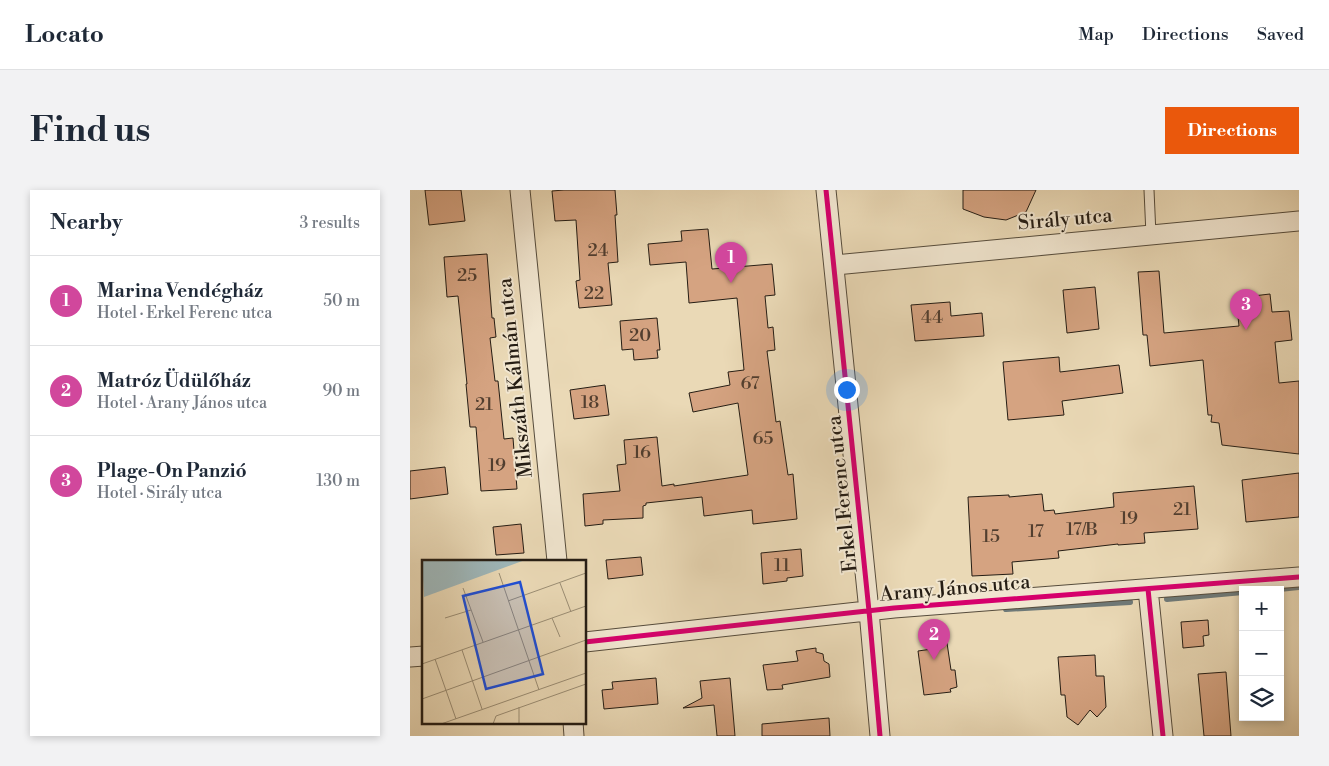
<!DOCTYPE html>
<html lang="en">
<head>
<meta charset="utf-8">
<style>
  body { margin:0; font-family:"Libre Bodoni",serif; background:#f2f2f3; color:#1f2937 }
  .controls { position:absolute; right:15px; bottom:15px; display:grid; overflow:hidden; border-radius:0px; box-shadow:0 2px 8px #0003 }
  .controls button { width:45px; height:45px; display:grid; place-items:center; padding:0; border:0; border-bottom:1px solid #e0e1e3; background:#fff; color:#1f2937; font:25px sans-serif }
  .you { position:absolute; left:436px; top:199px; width:18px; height:18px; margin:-12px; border:4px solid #fff; border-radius:50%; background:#1a73e8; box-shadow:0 0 0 8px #1a73e833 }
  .badge { display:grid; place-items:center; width:32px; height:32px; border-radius:50%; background:#ea580c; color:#fff; font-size:16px; font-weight:700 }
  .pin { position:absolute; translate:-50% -41px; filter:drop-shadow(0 1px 2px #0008) }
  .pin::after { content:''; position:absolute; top:26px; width:18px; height:15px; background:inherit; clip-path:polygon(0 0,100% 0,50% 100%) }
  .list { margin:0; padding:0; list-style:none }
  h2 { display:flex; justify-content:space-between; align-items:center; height:65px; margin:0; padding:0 20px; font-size:21px }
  h2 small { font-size:16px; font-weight:400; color:#747a83 }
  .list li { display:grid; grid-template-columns:32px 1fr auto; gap:15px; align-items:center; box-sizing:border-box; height:90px; padding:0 20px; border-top:1px solid #e0e1e3 }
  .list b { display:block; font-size:19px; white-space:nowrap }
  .list p { margin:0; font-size:16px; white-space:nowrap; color:#747a83 }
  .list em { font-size:16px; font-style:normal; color:#747a83 }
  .icon { flex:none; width:28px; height:28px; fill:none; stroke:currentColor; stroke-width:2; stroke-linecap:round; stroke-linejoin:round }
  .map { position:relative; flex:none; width:889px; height:546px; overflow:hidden; border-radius:0px }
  header { display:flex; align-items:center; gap:30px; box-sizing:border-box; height:70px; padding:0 25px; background:#fff; border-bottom:1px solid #e0e1e3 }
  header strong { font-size:24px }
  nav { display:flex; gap:28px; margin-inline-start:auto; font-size:18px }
  .intro { display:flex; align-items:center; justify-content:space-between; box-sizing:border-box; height:120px; padding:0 30px }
  h1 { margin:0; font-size:35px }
  .button { padding:12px 22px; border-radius:0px; background:#ea580c; color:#fff; font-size:18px; font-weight:700 }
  main { display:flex; gap:30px; padding:0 30px }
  aside { flex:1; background:#fff; border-radius:0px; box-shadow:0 2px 8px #0003 }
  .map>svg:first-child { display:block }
</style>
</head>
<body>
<header>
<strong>Locato</strong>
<nav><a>Map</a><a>Directions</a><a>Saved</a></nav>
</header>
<div class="intro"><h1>Find us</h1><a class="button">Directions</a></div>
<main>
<aside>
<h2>Nearby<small>3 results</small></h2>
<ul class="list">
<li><span class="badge" style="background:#d1479c">1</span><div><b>Marina Vendégház</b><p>Hotel · Erkel Ferenc utca</p></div><em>50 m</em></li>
<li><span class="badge" style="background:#d1479c">2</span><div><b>Matróz Üdülőház</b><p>Hotel · Arany János utca</p></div><em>90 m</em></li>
<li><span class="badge" style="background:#d1479c">3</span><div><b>Plage-On Panzió</b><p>Hotel · Sirály utca</p></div><em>130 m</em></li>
</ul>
</aside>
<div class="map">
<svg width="889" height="546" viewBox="0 0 889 546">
  <rect width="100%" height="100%" fill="#ead9b6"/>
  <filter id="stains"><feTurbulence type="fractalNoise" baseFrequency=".004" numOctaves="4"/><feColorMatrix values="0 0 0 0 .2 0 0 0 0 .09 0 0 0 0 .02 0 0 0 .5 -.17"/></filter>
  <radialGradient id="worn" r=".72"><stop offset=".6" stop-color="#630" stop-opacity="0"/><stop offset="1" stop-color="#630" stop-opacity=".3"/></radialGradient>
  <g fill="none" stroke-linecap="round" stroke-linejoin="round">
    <!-- stream -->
    <path stroke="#6e7978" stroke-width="6" d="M859,400L889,397
      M757,409L833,402
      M596,419L720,412"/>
  </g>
  <!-- building -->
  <path fill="#d5a381" stroke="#251d14" d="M15,0H51L55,31L19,35Z
    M154,0H205L207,25H205L208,72L198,73L202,115L169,118L166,91L170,90L166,30L145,31L142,1Z
    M553,0H626L616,22L596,30L574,27L553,19Z
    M298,39L302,79L362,74L365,105L355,106L358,138L363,137L365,160L357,161L366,232L370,231L378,285L383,284L387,329L343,334L342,320L294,326L292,307L236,313V315L233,316V328L193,330V334L175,336L173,304L210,301L207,275L216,274L214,250L247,247L252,296L264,294V296L338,285L328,213L283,222L279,203L320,195L318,182L334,180L327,108L279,113L276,72L240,75L238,54L272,51L271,41Z
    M77,64L82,128H84L86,147L80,148L85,191H88L94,249L103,248L107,299L71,301L66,237H60L56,194H57L48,106L37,107L34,67Z
    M749,81L754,143L829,136L826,108L860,104L862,122L879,121L882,150L865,152L869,193L889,191V264L812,255L809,233L801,232L802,225H798L793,170L740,176L737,145H733L728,82Z
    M685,97L689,139L657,143L653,100Z
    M540,112L541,126L572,123L574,146L505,151L501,115Z
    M247,128L250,160H247L248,168L224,170L223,159L212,160L210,131Z
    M649,167L650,182L709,175L713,203L652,211L654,225L598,230L593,172Z
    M195,195L199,225L164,229L160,200Z
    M35,277L38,304L0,309V281Z
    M889,283V327L836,332L832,290Z
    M784,296L788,339L734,343L735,353L708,355V354L648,361L649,368L602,372L603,384L562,386L558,307L599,305V307L632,304L634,321L644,320L645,324L704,317L703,303Z
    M111,334L114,363L86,365L83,337Z
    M391,359L393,386L377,388V391L353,394L351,363Z
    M231,367L233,385L198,389L196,370Z
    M798,430L799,445L793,446L794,456L773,458L771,432Z
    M537,453L541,480H545L547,497L540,499L541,502L514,505L508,461L522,459V455Z
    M406,458V462L413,464L414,471L419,474L420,487L372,495L373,499L357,500L353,475L388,471L386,461Z
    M685,465L686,486H694L696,517L687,527L680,520L668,535L657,527L655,505H651L648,467Z
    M816,482L821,546H794L788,484Z
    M246,488L248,514L194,519L192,500L203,499L202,492Z
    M320,488L325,546H307L304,515L273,518L292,508L290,491Z
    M419,528L420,546H352V534Z"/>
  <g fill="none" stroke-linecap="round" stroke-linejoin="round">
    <!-- service casing -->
    <g stroke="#564c3c" stroke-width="11">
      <path id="service" d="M739,0L741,45"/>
    </g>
    <!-- minor casing -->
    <g stroke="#564c3c" stroke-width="21">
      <path id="minor" d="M110,0L147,371
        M416,0L459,421L470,546
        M425,75L889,31
        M738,399L753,546
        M175,452L484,418L889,387
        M0,467L14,466
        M163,532L164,546"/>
    </g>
    <!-- service -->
    <use href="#service" stroke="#f1e6d0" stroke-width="9"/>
    <!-- minor -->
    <use href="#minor" stroke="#f1e6d0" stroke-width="19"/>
    <!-- cycleway casing -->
    <g stroke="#f1e6d0" stroke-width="8">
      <path id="cycleway" d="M416,0L459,421L470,546
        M738,399L753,546
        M175,452L484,418L889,387"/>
    </g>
    <!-- cycleway -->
    <use href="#cycleway" stroke="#d6006c" stroke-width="5"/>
  </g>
  <g text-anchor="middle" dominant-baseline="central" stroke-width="4" stroke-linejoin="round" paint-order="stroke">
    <!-- number labels -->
    <g font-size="18" fill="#513e2f">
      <text x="188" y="60">24</text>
      <text x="57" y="85">25</text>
      <text x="184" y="103">22</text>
      <text x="522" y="127">44</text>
      <text x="230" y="145">20</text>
      <text x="340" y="193">67</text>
      <text x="180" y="212">18</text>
      <text x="74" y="214">21</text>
      <text x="353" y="248">65</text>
      <text x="232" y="262">16</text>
      <text x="87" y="275">19</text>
      <text x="772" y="319">21</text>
      <text x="719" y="328">19</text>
      <text x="672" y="339">17/B</text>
      <text x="626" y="341">17</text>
      <text x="581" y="346">15</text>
      <text x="372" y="375">11</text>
    </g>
    <!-- street labels -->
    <g font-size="20" fill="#251d14" stroke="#f1e6d0">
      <text transform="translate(655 30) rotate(-5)">Sirály utca</text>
      <text transform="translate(106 188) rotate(-96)">Mikszáth Kálmán utca</text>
      <text transform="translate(433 304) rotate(-96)">Erkel Ferenc utca</text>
      <text transform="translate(545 399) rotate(-5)">Arany János utca</text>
    </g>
  </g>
  <!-- overview -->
  <g transform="translate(12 370)">
    <rect width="164" height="164" fill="#ead9b6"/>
    <path d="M0,0H103L2,37Z" fill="#9eb7ba"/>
    <path fill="none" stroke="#9b8e75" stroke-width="1" d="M77,13L117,130M138,23L149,52M41,28L61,82M86,41L164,13M23,58L49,50M130,58L138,77M40,90L60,149M13,99L34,159M0,104L164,46M0,139L164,80M19,164L164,113M71,164L74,156L164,124M97,164V147"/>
    <path fill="#1d4ed8" fill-opacity="0.15" stroke="#1d4ed8" stroke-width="2.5" d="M98,22L121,114L64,129L41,36Z"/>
    <rect width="164" height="164" fill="none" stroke="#251d14" stroke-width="2.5"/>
  </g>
  <rect width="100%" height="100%" filter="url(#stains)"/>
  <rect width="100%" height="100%" fill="url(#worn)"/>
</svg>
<div class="controls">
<button>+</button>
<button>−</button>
<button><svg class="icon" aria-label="layers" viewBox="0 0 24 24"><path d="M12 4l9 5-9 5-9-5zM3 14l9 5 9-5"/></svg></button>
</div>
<div class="you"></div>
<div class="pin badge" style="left:321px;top:93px;background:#d1479c">1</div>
<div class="pin badge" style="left:524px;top:470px;background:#d1479c">2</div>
<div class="pin badge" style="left:836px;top:140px;background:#d1479c">3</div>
</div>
</main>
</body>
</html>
